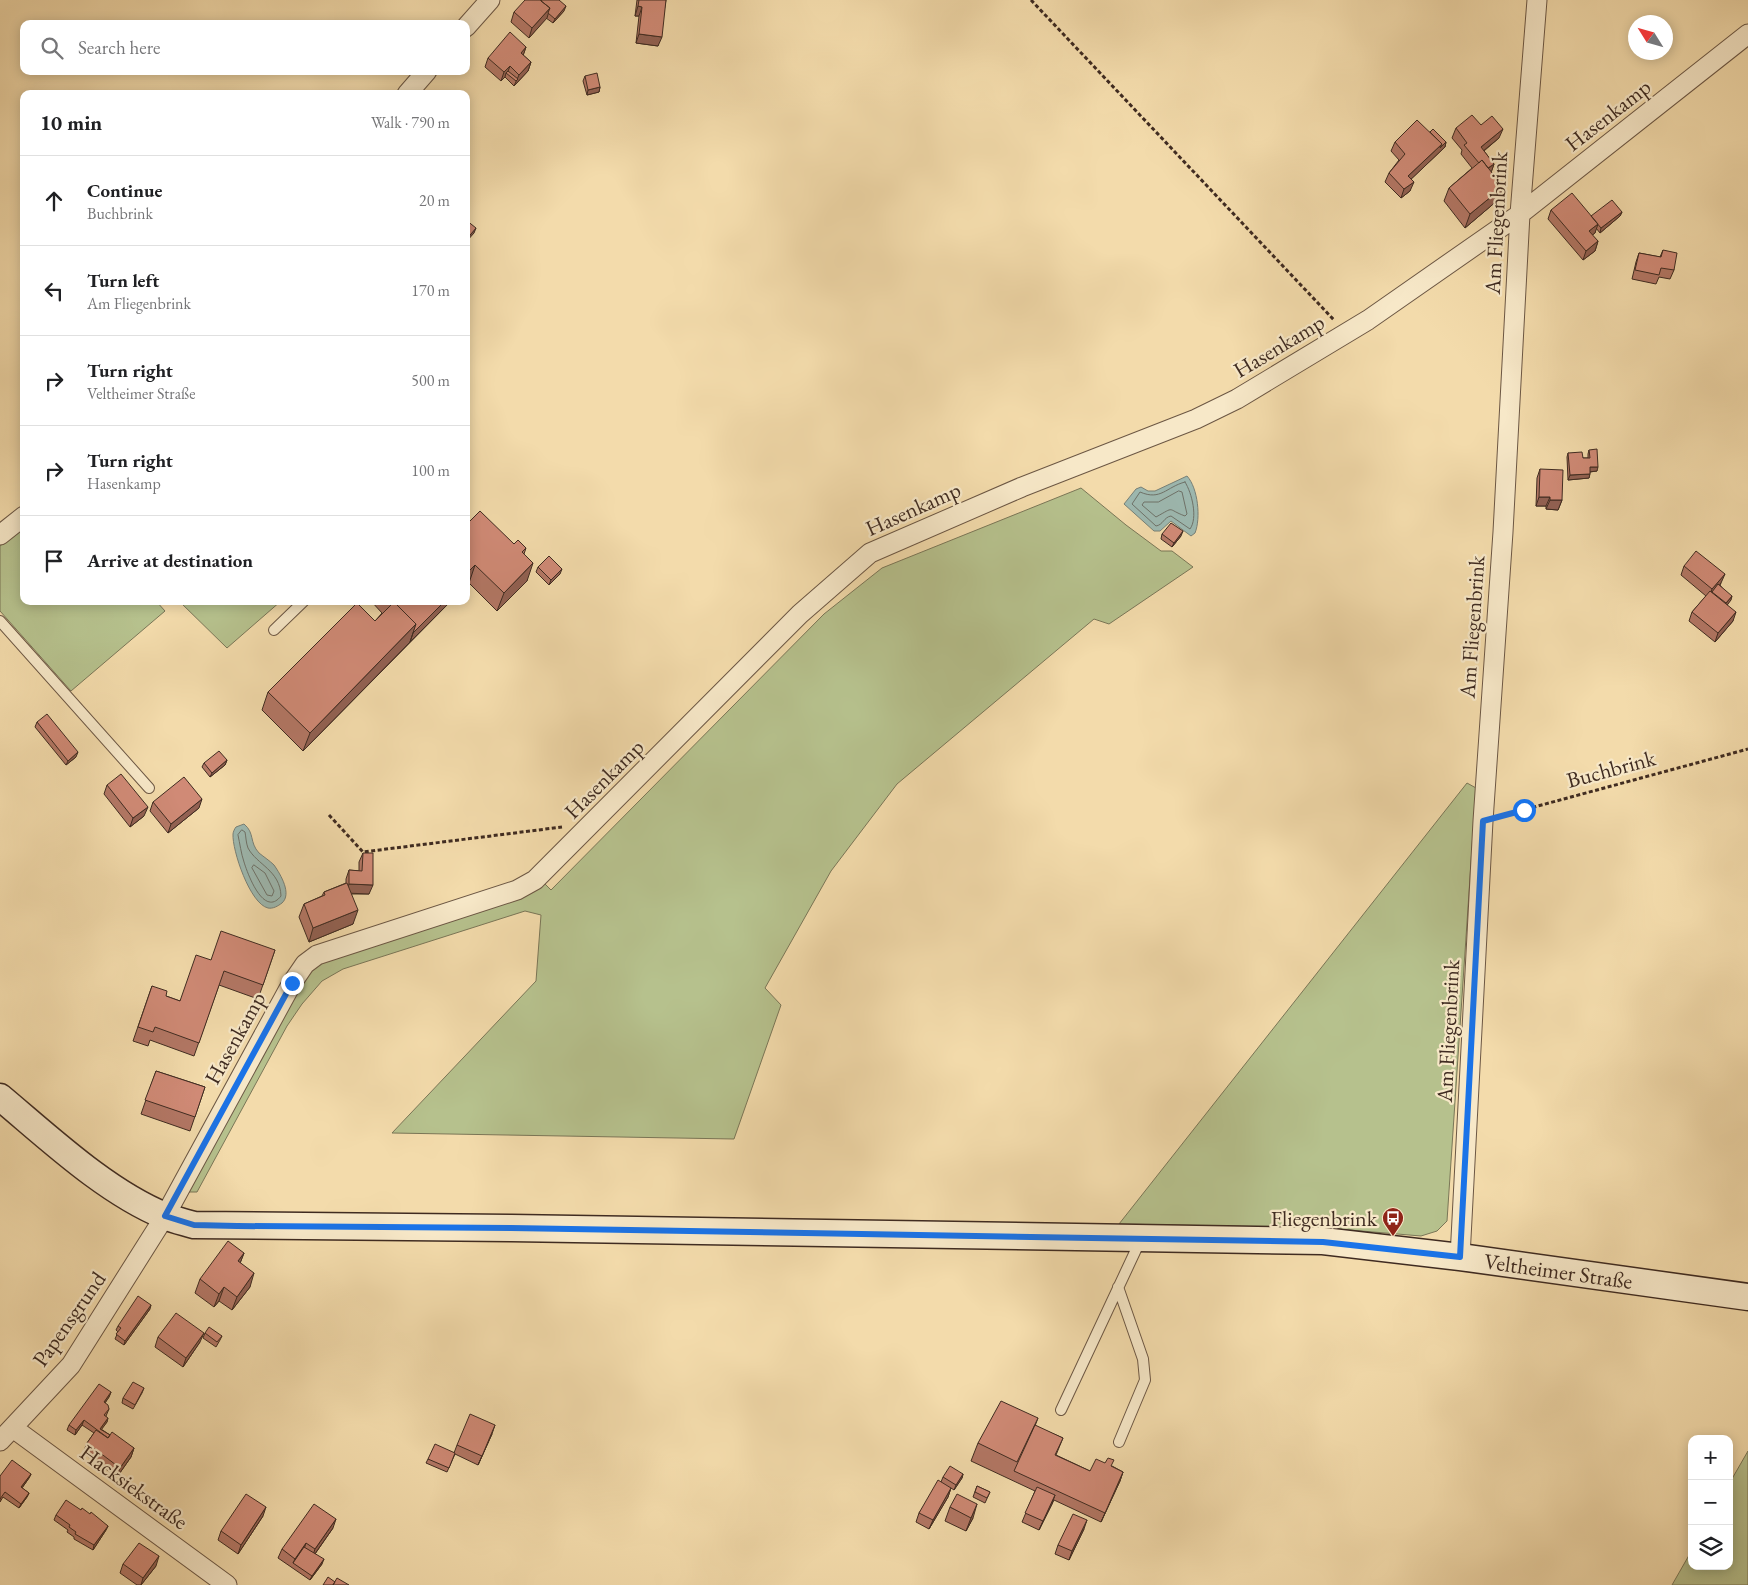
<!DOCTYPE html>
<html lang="en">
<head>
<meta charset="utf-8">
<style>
  body { margin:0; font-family:"EB Garamond",serif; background:#f2f2f2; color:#202124 }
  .controls { position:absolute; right:15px; bottom:15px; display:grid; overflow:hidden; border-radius:10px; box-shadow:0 2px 12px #0003 }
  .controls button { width:45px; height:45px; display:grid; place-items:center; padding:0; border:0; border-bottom:1px solid #e0e0e0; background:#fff; color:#202124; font:25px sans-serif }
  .compass { position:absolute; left:1628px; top:15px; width:45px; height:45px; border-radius:50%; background:#fff; box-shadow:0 2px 12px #0003; rotate:307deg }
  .stop { position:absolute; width:15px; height:15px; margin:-11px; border:4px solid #1a73e8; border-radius:50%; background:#fff }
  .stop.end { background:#1a73e8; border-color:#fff; box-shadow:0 1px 5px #0008 }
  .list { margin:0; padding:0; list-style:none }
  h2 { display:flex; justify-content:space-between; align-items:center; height:65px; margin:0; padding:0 20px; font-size:21px }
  h2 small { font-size:16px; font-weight:400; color:#757577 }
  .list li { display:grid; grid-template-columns:32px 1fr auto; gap:15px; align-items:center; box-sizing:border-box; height:90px; padding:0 20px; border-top:1px solid #e0e0e0 }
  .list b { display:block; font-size:19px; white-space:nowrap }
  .list p { margin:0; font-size:16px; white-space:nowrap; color:#757577 }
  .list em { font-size:16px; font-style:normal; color:#757577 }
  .icon { flex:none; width:28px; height:28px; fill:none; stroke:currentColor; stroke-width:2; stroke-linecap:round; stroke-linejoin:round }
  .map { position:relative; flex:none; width:1748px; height:1585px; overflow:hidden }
  .search { position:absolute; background:#fff; box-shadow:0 2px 12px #0003; left:20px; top:20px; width:450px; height:55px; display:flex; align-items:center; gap:12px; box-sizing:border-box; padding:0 18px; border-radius:10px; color:#757577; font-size:19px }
  .panel { position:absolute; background:#fff; box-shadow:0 2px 12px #0003; left:20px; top:90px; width:450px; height:515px; border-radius:10px }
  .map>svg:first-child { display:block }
</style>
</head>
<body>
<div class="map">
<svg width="1748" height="1585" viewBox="0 0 1748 1585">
  <rect width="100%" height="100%" fill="#f3dbab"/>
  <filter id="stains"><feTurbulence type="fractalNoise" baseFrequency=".004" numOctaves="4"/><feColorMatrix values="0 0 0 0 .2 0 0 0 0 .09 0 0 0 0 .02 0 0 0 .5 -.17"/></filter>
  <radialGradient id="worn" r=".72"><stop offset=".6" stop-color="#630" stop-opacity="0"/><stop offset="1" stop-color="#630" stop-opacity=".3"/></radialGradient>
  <!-- green -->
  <path fill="#b6c18d" stroke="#7a7657" d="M1081,488L1126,525L1161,551H1172L1193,567L1109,624L1094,619L897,784L831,871L765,988L781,1005L734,1139L392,1133L536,981L541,915L525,911L343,969L322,981L302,1004L287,1026L197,1192H185L309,968L337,953L542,881L551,890L824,614L882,568Z
    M24,527V601H156L165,611L71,691L0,611V546Z
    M179,601H281L227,648Z
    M1467,783L1476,788L1447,1221L1437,1231L1421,1236L1326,1228L1119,1224Z
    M1748,1451V1585H1672L1692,1550V1566H1729V1484Z"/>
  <!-- water -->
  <path fill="#9db9b1" stroke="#778077" d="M1187,476C1198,488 1201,518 1195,533L1191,536L1171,521L1160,531H1154L1124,504L1136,489L1141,487L1148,491H1155Z
    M244,824C255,833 249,842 259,853C264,857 270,861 274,865C281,875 292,894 282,903C278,906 273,909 268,908C250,904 232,850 233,834C233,832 235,828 236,827Z"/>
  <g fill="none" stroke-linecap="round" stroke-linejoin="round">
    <!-- shore -->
    <path stroke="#6e7269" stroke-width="1" d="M1185,482C1192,493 1198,518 1190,529L1171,516C1164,517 1163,525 1156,526L1132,504L1140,492C1161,501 1166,487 1185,482Z
      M1179,491L1182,492L1187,514L1185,516C1166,509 1176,506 1156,517L1142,505L1144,502H1158Z
      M242,830L245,832C246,837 246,843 248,848C257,865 280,870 281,896C264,918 248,875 244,862C241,853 240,844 238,835Z
      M254,865L265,873L274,891L272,896L267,895L252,868Z"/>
    <!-- service casing -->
    <g stroke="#6c5744" stroke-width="12">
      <path id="service" d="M0,621L149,788
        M274,630L304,601
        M1118,1287L1143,1359L1145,1380L1119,1442
        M1061,1410L1141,1239"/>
    </g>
    <!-- minor casing -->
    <g stroke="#6c5744" stroke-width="21">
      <path id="minor" d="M466,27L490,0
        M407,94L427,71
        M0,535L24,516
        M1460,1257L1483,821L1503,532L1520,214L1537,0
        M13,1428L227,1585
        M0,1441L71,1365L165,1216L292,983L305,964L317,955L517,890L535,880L800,614L870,553L1022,487L1196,419L1237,399L1368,320L1520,214L1748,34"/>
    </g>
    <!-- secondary casing -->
    <g stroke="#3f2b21" stroke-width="29">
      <g id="secondary">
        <path id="s1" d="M0,1097C49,1138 106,1192 165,1216C174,1220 184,1222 194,1225L511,1228L1323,1241L1460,1257L1748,1297"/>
      </g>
    </g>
    <!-- path -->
    <path stroke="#3f2b21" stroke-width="3" stroke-dasharray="4 2.5" stroke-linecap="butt" d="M1031,0L1334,320
      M329,815L363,852L562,827
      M1501,816L1748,749"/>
    <!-- service -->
    <use href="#service" stroke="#f7e8c8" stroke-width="10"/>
    <!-- minor -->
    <use href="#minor" stroke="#f7e8c8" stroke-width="19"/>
    <!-- secondary -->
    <use href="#secondary" stroke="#f7e8c8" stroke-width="26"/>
  </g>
  <!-- wall -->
  <path fill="#b37765" stroke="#3f2b21" d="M637,0H666L658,46L636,43L639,16H635Z
    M564,11L553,23L546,18L529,38L511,22L514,12Z
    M526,47L523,55L531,62L528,71L514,86L505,77L501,81L485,67L488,58Z
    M585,76L600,87L599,92L587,95L583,81Z
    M1481,125L1499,138L1484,151L1494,164L1491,172L1503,187L1498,200L1465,228L1444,201L1449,188L1472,168L1461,154L1462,150L1452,138L1456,128Z
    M1430,132L1446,142L1445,147L1411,179L1410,191L1401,198L1385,182L1389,173L1399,160L1391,151L1395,142Z
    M1551,210L1591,216L1622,212L1620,216L1600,233L1596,228L1595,233L1592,235L1598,241L1595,251L1583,260L1548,219Z
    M1663,250L1674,270L1670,279L1659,277L1656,284L1632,279L1636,262L1639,253L1660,257Z
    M1589,450L1597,471L1590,472L1589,478L1568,480L1567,457L1568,453L1583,458H1588V454Z
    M1540,469L1562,500L1558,510L1546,509V506H1536L1537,478Z
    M466,525L514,544L526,548L524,554L527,581L497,611L469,583Z
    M1162,534L1181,536L1172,547L1161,539Z
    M1684,566L1721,583L1720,585L1731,600L1727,604L1733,621L1715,642L1689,621L1692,612L1706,596L1681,575Z
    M538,567L560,574L549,585L536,572Z
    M371,601H451L303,751L262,710L268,692L375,621L382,613Z
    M37,722L76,757L66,765L35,727Z
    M227,760L225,765L210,777L202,767L204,763Z
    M107,785L144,816L130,827L104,794Z
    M153,802L199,808L168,833L150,811Z
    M363,853L369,894H351L353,924L309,942L299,917L304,904L322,896L324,892L346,883V879L349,870L359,871V862Z
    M275,950L258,999L219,985L194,1056L150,1040L148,1046L133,1041L152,986L166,996L180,1001L211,960Z
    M156,1071L205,1087L190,1131L141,1114Z
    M244,1253L240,1263L250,1287L232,1310L219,1301L214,1307L195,1293L200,1279Z
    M150,1309L124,1345L115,1339L118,1332L116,1330L118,1326Z
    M205,1333L222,1336L220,1340L216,1347L203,1338Z
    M158,1337L200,1342L183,1367L155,1347Z
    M144,1388L142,1393L133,1409L122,1403L123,1398Z
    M111,1392L109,1397L105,1403L109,1409L106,1416L107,1422L101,1429L110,1435L134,1448L131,1457L117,1477L83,1453L87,1443L94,1433L82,1425L75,1435L67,1430L69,1425Z
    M1038,1418L1035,1426L1063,1438L1056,1455L1090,1471L1112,1466L1123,1472L1120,1481L1101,1522L1054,1500L1039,1530L1022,1522L1035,1491L971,1461L978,1443Z
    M492,1434L478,1465L455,1454L447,1472L426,1463L428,1459L454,1453L457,1445Z
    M31,1474L29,1478L22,1488L29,1493L27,1497L19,1508L3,1497L0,1502V1476Z
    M963,1474L962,1478L954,1490L951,1488L948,1497L929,1529L916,1522L919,1513L941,1482L943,1477Z
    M977,1486L990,1492L985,1503L973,1497Z
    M950,1507L973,1518L966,1531L945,1521Z
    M81,1510L108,1526L106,1530L93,1550L74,1539V1537L67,1532L68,1530L54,1520L56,1515Z
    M263,1516L238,1554L218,1540L221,1531Z
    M333,1528L315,1554L322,1564L310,1580L278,1558L282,1549Z
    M1084,1529L1069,1560L1055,1554L1058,1545Z
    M123,1564L156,1566L141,1585H137L120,1573Z"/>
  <!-- shaded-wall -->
  <path fill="#926153" stroke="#3f2b21" d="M566,6L564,11L553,23L555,19Z
    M638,6L642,7L639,16H635Z
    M550,8L547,18L529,38L532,28Z
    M639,34L662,37L658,46L636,43Z
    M526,47L523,56L521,53Z
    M531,62L528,71L514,86L519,75Z
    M510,66L507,74L506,73L505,77L501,81L504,72Z
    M600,87L599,92L587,95L588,90Z
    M1503,129L1499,138L1477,156L1481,147Z
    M1446,142L1445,147L1405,185L1408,176L1442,144Z
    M1494,164L1491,173L1485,171Z
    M1414,182L1410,191L1401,198L1404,189Z
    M1503,187L1498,200L1465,228L1470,214Z
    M1622,212L1620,216L1600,233L1601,228Z
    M1598,224L1595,233L1586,240L1589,231Z
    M476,228L474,233L466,242V240Z
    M1598,241L1595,251L1583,260L1586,251Z
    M1590,467H1598L1597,471L1588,472Z
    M1590,474L1589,478L1568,480L1570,475Z
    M1539,497H1550L1546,506H1536Z
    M1550,500H1562L1558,510L1546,509Z
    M1183,531L1181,536L1172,547L1174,543Z
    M533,563L527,581L497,611L504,593Z
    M475,565L469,583L466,585V574Z
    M562,569L560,574L549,585L551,580Z
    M1725,574L1721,583L1710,597V596L1712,589Z
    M1732,596L1731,600L1722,612L1723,607Z
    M443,601H451L410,642L413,633L441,605Z
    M1736,612L1733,621L1715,642L1718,633Z
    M416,624L410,642L303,751L310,733Z
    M78,752L76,757L66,765L68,761Z
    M227,760L225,765L210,777L212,773Z
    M202,799L199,808L168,833L171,824Z
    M148,807L144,816L130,827L133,818Z
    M349,884L373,885L369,894L345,893Z
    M358,910L353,924L309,942L313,928Z
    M244,1253L239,1266L238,1261Z
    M254,1273L250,1287L232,1310L237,1297Z
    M224,1287L219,1301L214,1307L219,1294Z
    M151,1305L150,1309L124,1345L125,1341Z
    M204,1333L200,1342L183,1367L186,1358Z
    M111,1392L109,1397L102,1407L104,1402Z
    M108,1418L107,1422L99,1433L100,1429Z
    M84,1420L82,1425L75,1435L76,1430Z
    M495,1425L492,1434L478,1465L482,1456Z
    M134,1448L131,1457L117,1477L120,1468Z
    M1123,1472L1120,1481L1101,1522L1105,1513Z
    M31,1474L29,1478L19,1492L21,1487Z
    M963,1474L962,1478L954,1490L956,1485Z
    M951,1488L948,1497L929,1529L933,1520Z
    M29,1493L27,1497L19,1508L21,1504Z
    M1055,1495L1052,1504L1039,1530L1043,1521Z
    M977,1504L973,1518L966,1531L971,1518Z
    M266,1507L263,1516L238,1554L241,1545Z
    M336,1519L333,1528L312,1558L315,1549Z
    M1087,1520L1084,1529L1069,1560L1072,1551Z
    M108,1526L106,1530L93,1550L94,1545Z
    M306,1543L303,1552L293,1563L295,1559Z
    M159,1556L156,1566L141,1585L143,1578Z
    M324,1559L322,1564L310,1580L312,1576Z"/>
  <!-- building -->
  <path fill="#d08a76" stroke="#3f2b21" d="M525,0H540L550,8L532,28L514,12Z
    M542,0H559L566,6L555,19L548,13L550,8L541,1Z
    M639,0H666L662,37L639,34L642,7L638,6Z
    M510,32L526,47L521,53L531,62L519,75L510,66L504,72L488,58Z
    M508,71L518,79L516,81L506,73Z
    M597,73L600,87L588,90L585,76Z
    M1472,115L1481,125L1492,116L1503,129L1481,147L1494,164L1488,168L1482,160L1479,163L1464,145L1467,143L1456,128Z
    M1417,120L1442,144L1408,176L1414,182L1404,189L1389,173L1405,154L1395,142Z
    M1433,129L1446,142L1440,148L1442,144L1430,132Z
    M1482,160L1503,187L1470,214L1449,188Z
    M1572,193L1598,224L1589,231L1598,241L1586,251L1551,210Z
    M1612,200L1622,212L1601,228L1591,216Z
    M466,220L476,228L466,240Z
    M1663,250L1677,253L1674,270L1661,268L1659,275L1635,270L1639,253L1661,257Z
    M1597,449L1598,467H1590V474L1570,475L1568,453L1582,452L1583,458H1590L1589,450Z
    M1540,469L1563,470L1562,500H1550V497H1539Z
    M480,511L514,544L518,540L526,548L522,552L533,563L504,593L475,565L466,574V525Z
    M1171,523L1183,531L1174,543L1162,534Z
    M1696,551L1725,574L1712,589L1684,566Z
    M549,556L562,569L551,580L538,567Z
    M1718,584L1732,596L1726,603L1712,592Z
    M1710,591L1736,612L1718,633L1692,612Z
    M399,601H438L441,605L413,633L416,624L396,604Z
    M394,602L416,624L310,733L268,692L357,603L375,621Z
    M47,714L78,752L68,761L37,722Z
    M219,751L227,760L212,773L204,763Z
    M121,774L148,807L133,818L107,785Z
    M184,777L202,799L171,824L153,802Z
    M363,853H373V885L349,884V870L362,871Z
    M347,883L358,910L313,928L304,904L325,895L324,892Z
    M221,931L275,950L263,985L224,971L199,1043L155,1027L153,1032L138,1027L152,986L167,991L166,996L180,1001L196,955L211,960Z
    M156,1071L205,1087L195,1117L145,1100Z
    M228,1241L244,1253L238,1261L254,1273L237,1297L224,1287L219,1294L200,1279Z
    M138,1296L151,1305L125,1341L116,1334L121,1328L118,1326Z
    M176,1313L204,1333L186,1358L158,1337Z
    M209,1327L222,1336L217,1342L205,1333Z
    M133,1382L144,1388L135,1405L123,1398Z
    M99,1384L111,1392L104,1402L108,1405L109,1409L104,1415L108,1418L100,1429L110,1435L108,1438L84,1420L76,1430L69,1425Z
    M1001,1401L1038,1418L1017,1462L978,1443Z
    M470,1414L495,1425L482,1456L457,1445Z
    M1035,1425L1063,1438L1055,1455L1090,1471L1096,1459L1105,1463L1108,1458L1114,1460L1111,1466L1123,1472L1105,1513L1014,1471Z
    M96,1430L108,1438L112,1432L134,1448L120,1468L87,1443Z
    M435,1444L455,1453L449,1468L428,1459Z
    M12,1460L31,1474L21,1487L29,1493L21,1504L5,1492L0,1499V1476Z
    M950,1466L963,1474L956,1485L943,1477Z
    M938,1480L951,1488L933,1520L919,1513Z
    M977,1486L990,1492L987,1498L975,1492Z
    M1037,1487L1055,1495L1043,1521L1025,1513Z
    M246,1494L266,1507L241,1545L221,1531Z
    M957,1494L977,1504L971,1518L950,1507Z
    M66,1500L81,1510L82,1508L90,1514L91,1512L108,1526L94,1545L75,1534L76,1532L69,1527L70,1525L56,1515Z
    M314,1504L336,1519L315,1549L306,1543L295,1559L282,1549Z
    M1073,1514L1087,1520L1072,1551L1058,1545Z
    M139,1543L159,1556L143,1578L123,1564Z
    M304,1547L324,1559L312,1576L293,1563Z
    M328,1577L335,1582L333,1585H323Z
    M337,1578L349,1585H333Z"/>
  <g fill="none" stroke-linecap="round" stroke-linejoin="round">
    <!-- route -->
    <path stroke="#1a73e8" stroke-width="6" d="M292,983L165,1216L194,1225L237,1226L511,1228L1323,1242L1460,1257L1483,821L1524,810"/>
  </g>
  <!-- icons -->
  <defs>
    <g id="bus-pin" transform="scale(1.125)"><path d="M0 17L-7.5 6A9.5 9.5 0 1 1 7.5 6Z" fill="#8f2418" stroke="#f7e8c8"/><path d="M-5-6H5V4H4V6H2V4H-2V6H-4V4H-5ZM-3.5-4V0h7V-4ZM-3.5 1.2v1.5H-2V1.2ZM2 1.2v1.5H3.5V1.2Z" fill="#fff"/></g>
  </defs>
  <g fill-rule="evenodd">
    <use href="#bus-pin" x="1393" y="1218"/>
  </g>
  <g text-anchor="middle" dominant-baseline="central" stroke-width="4.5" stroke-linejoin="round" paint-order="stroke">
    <!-- street labels -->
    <g font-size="22" fill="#3f2b21" stroke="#f7e8c8">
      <text transform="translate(1608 115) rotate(-38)">Hasenkamp</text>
      <text transform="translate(1496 223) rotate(-87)">Am Fliegenbrink</text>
      <text transform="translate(1279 346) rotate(-31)">Hasenkamp</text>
      <text transform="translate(913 509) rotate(-24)">Hasenkamp</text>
      <text transform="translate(1472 627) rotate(-86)">Am Fliegenbrink</text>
      <text transform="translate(1611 769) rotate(-15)">Buchbrink</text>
      <text transform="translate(604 779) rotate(-45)">Hasenkamp</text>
      <text transform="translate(1448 1031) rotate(-87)">Am Fliegenbrink</text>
      <text transform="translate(235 1038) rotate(-61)">Hasenkamp</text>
      <text stroke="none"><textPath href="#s1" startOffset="1601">Veltheimer Straße</textPath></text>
      <text transform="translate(69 1319) rotate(-55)">Papensgrund</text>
      <text transform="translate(134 1487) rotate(36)">Hacksiekstraße</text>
    </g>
    <!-- poi labels -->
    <g font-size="22" fill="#3f2b21" stroke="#f7e8c8" text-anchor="end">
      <text x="1377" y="1218">Fliegenbrink</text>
    </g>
  </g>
  <rect width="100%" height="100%" filter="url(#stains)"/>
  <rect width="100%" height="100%" fill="url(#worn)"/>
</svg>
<div class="controls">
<button>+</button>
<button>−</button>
<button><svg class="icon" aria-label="layers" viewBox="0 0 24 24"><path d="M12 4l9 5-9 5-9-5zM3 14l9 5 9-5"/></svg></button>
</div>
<svg class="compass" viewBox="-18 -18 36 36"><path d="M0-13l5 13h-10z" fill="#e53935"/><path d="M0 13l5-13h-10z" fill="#757577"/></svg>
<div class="stop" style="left:1524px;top:810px"></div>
<div class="stop end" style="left:292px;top:983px"></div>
<div class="search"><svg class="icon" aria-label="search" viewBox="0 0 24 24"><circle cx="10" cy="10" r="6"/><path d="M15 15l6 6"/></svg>Search here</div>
<section class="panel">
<h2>10 min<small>Walk · 790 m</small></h2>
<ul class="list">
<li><svg class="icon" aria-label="ahead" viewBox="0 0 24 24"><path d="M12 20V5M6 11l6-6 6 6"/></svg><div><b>Continue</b><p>Buchbrink</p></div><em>20 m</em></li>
<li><svg class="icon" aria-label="left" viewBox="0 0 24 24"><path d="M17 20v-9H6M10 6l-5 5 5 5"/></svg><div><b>Turn left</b><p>Am Fliegenbrink</p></div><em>170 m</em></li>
<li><svg class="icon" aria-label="right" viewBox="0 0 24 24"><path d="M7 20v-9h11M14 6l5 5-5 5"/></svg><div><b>Turn right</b><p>Veltheimer Straße</p></div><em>500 m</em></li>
<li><svg class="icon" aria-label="right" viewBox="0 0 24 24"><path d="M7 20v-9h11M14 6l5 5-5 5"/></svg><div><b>Turn right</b><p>Hasenkamp</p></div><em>100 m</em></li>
<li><svg class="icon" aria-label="arrive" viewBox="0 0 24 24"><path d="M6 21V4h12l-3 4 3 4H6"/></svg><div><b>Arrive at destination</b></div></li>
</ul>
</section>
</div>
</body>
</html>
